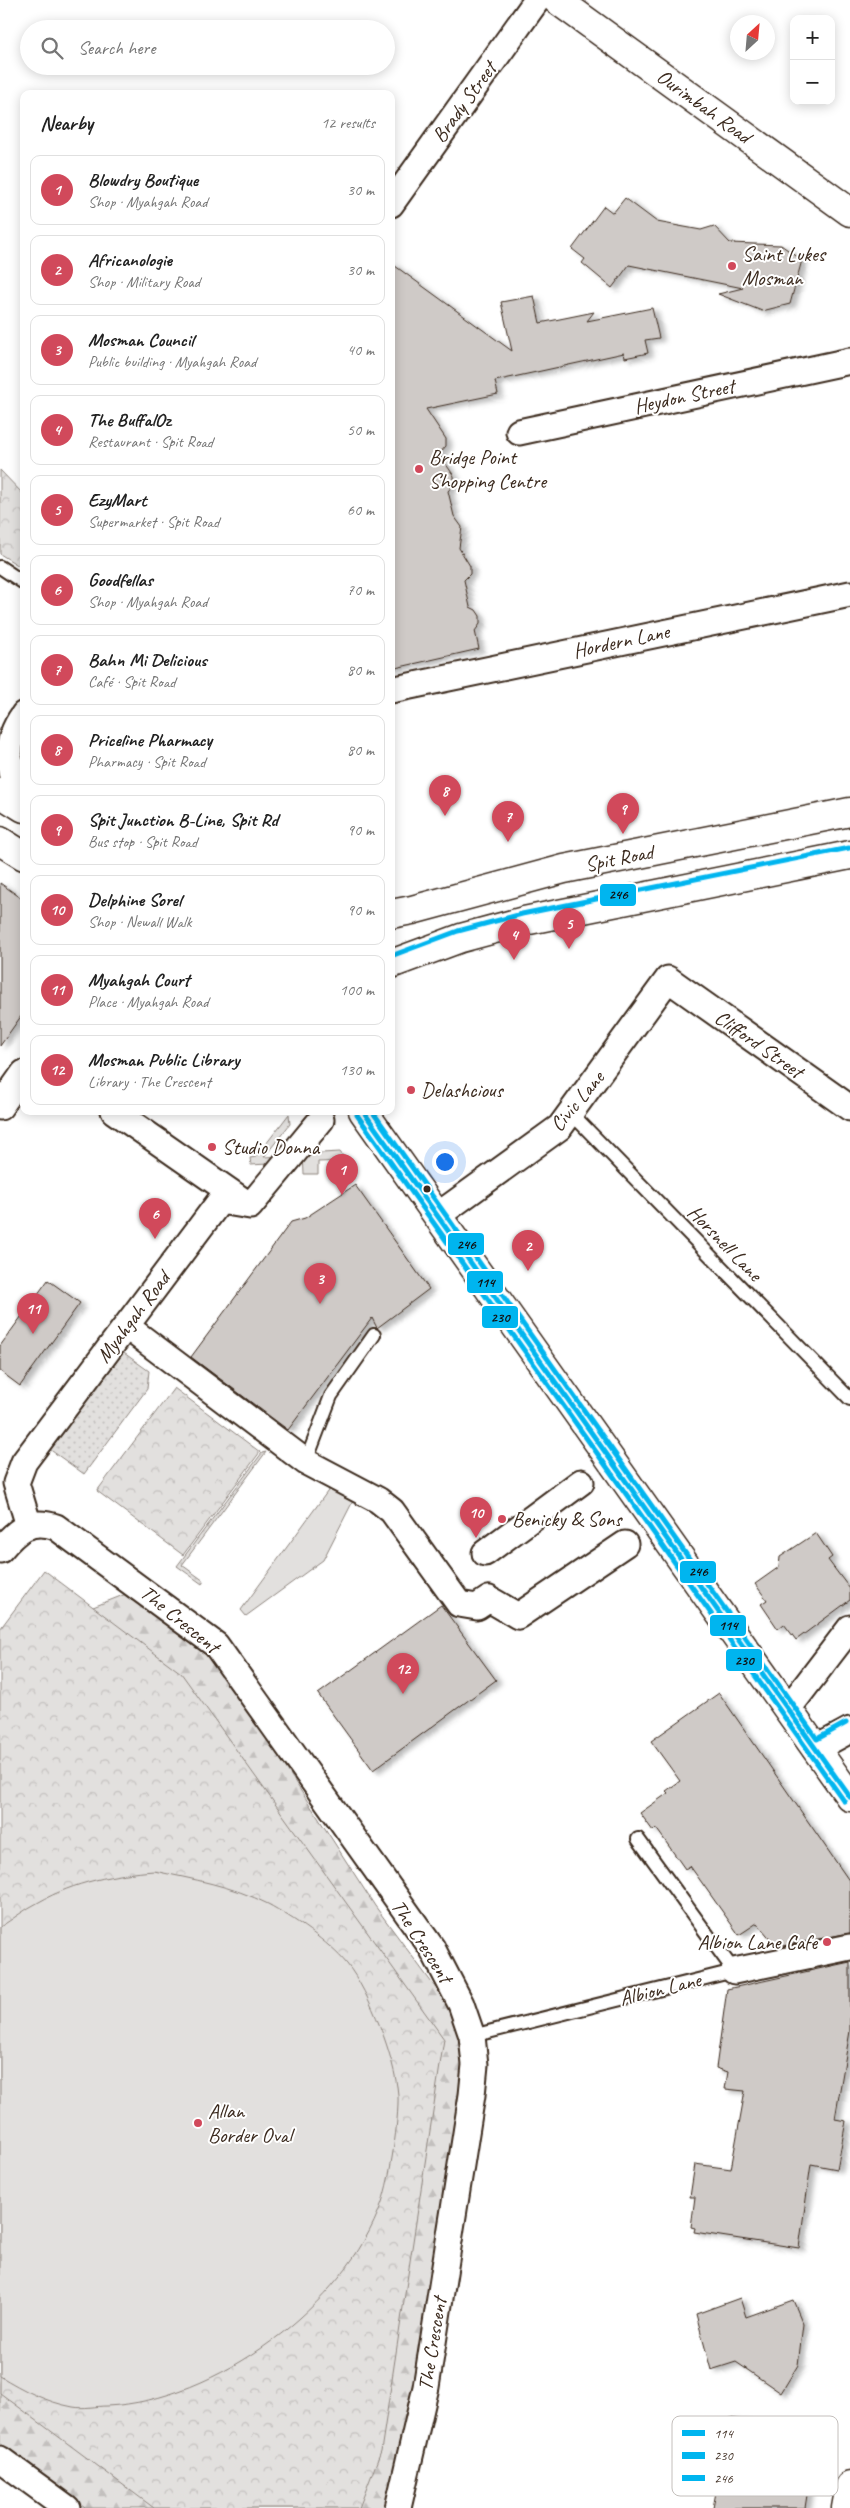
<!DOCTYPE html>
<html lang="en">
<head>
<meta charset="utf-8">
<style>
  body { margin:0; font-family:Caveat,sans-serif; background:#f6f6f6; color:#222 }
  .controls { position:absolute; right:15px; top:15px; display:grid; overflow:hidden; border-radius:10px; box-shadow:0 2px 12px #0003 }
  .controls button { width:45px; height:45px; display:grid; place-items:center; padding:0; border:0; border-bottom:1px solid #e0e0e0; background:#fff; color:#222; font:25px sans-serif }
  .compass { position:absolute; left:730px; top:15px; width:45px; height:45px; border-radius:50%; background:#fff; box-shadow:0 2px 12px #0003; rotate:26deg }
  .you { position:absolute; left:444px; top:1161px; width:18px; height:18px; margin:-12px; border:4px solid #fff; border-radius:50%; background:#1a73e8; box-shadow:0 0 0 8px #1a73e833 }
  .badge { display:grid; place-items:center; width:32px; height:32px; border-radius:50%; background:#d1495b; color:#fff; font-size:16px; font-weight:700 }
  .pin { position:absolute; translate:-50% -41px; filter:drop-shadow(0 1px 2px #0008) }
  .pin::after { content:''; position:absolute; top:26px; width:18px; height:15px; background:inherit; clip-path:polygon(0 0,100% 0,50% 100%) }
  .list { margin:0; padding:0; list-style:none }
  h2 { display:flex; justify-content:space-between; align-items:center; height:65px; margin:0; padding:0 20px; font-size:21px }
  h2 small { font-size:16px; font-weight:400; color:#767676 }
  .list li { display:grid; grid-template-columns:32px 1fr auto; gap:15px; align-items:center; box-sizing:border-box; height:70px; margin:0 10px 10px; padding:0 10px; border:1px solid #e0e0e0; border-radius:10px }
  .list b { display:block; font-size:19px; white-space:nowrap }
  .list p { margin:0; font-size:16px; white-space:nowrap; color:#767676 }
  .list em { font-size:16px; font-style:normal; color:#767676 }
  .icon { flex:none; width:28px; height:28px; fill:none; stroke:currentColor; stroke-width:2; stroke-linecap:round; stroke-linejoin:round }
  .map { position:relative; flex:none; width:850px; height:2508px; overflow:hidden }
  .search { position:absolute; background:#fff; box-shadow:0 2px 12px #0003; left:20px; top:20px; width:375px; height:55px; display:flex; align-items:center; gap:12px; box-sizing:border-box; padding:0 18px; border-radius:28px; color:#767676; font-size:19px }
  .panel { position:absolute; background:#fff; box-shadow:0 2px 12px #0003; left:20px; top:90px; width:375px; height:1025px; border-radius:10px }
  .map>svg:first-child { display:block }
</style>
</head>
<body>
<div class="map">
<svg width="850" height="2508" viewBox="0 0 850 2508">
  <defs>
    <pattern id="grass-dots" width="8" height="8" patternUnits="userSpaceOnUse" patternTransform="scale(1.25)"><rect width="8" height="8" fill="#e2e0de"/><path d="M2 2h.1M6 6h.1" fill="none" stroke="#c3c0be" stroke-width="1.8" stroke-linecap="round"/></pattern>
    <pattern id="forest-firs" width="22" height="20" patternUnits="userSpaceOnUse" patternTransform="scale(1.25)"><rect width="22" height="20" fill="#e2e0de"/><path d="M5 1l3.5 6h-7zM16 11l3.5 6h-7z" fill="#c3c0be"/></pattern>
    <pattern id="park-crowns" width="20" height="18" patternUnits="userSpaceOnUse" patternTransform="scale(1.25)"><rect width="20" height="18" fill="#e2e0de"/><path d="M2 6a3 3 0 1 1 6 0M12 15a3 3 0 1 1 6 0" fill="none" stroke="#c3c0be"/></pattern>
    <filter id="shadow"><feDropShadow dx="5.5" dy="3" stdDeviation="2.5" flood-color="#0004"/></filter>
  </defs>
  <rect width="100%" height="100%" fill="#fff"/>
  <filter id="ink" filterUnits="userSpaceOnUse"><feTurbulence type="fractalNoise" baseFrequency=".02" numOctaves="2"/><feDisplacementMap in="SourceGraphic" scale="10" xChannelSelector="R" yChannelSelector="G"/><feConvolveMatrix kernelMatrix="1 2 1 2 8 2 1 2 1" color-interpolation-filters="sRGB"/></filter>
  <g filter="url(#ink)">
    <!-- grass -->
    <path fill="url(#grass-dots)" stroke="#8e857e" d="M117,1348L149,1371L147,1389L84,1474L45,1446Z
      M266,1452L182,1565L204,1581L202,1584L177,1566L262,1453Z"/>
    <!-- forest -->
    <path fill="url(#forest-firs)" stroke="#8e857e" d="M131,1592L201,1646L232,1684L375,1906L483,2052L396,2508H85L0,2443V2384L88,1609Z"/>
    <!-- park -->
    <path fill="url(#park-crowns)" stroke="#8e857e" d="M0,470L24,495V569L0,554Z
      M174,1388L260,1452L183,1555L97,1491Z
      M44,1570L181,1673L444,2039L381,2451L359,2508H154L0,2393V1629Z"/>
    <!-- garden -->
    <path fill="#e2e0de" stroke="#8e857e" d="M289,1114L290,1124L264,1157L283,1156L284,1163L251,1165L250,1158L256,1157Z
      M340,1152L347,1161L318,1162V1174H304L303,1154Z
      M330,1488L353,1501L323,1560L246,1616L241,1610Z
      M154,1871C192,1879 233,1886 268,1904C292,1917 329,1942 347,1964C370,1993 395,2058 398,2095C399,2120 390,2179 382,2202C346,2306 215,2401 107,2406C96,2406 84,2409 73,2407C46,2402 23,2390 0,2376V1927C13,1919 25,1909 39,1902C74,1882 115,1874 154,1871Z"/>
    <!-- building -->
    <path fill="#cfcac7" stroke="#3b2a1e" filter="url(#shadow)" d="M625,198L657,222L701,230L714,226L730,243L781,245L802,260L790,304L762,311L718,294L743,288L629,265L612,288L582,263L585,259L572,249L604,206L613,213Z
      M391,263L512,351L501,302L534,296L540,323L594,312L587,321L652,308L659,338L645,340L648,353L625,358L624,353L495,381L498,394L426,409L446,439V446L439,454L454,476V484L448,491L454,516L462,527L459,548L470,566V574L464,580L470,607L476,610L480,616V624L475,631L479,649L391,669Z
      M0,883L24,900V1012L0,1046Z
      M355,1185L429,1289L377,1328L372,1318L288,1430L191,1357L291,1222L305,1218Z
      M48,1280L80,1303L20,1386L0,1371V1346Z
      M816,1533L832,1557L828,1560L850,1589V1600L796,1640L784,1624L778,1629L761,1604L767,1600L755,1584L779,1567L780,1557Z
      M441,1605L496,1680L373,1770L318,1694Z
      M719,1693L850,1882V1933L777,1947L757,1923L739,1935L690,1866L685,1869L656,1828L653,1831L640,1813L668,1793L666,1791L680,1781L651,1741Z
      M850,1962V2031L835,2119L846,2121L837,2169L811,2164L799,2248L694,2232L695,2228L691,2227L695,2197H690L695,2164L731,2169L745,2091L725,2089L728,2072L716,2068L727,1989Z
      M740,2298L746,2317L793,2300L803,2324L798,2365L781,2393L736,2362L711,2370L696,2314Z
      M730,2418L813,2431L806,2482H809L805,2508H713Z"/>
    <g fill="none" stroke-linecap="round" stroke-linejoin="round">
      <!-- lane casing -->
      <g stroke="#3b2a1e" stroke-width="16">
        <path id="lane" d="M0,567L24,583
          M572,1114L850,1399
          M305,1464L331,1396L374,1335
          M472,2036L734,1971L638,1839"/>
      </g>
      <!-- street casing -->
      <g stroke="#3b2a1e" stroke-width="29">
        <path id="street" d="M391,204L537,0
          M519,432L850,361
          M391,690L850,594
          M21,807C10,771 0,747 24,714
          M0,1107L24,1073
          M114,1111L246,1203
          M437,1216L560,1127L668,979L850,1108
          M126,1326L306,1462L378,1500L392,1511L459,1604L477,1607L489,1599L518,1616L625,1544
          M29,1526L16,1483L24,1462L220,1201L250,1206L321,1120
          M0,1550C17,1530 30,1518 56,1527L216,1645L432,1948L461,2004L472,2036L475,2065L472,2095L426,2387L398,2508
          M485,1553L581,1482
          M788,1709L850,1628
          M815,1749L850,1730
          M734,1971L850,1947
          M0,2459L67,2508"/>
      </g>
      <!-- secondary casing -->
      <g stroke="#3b2a1e" stroke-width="31">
        <path id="secondary" d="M557,0L850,212
          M363,1111L850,1797
          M846,2508L850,2486"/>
      </g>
      <!-- highway casing -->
      <g stroke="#3b2a1e" stroke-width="31">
        <path id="highway" d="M0,793L24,808
          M0,841L24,856
          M391,914L412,910L564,869L850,812
          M391,964L461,938L524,921L850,855"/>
      </g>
      <!-- lane -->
      <use href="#lane" stroke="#fff" stroke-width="12"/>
      <!-- street -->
      <use href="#street" stroke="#fff" stroke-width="25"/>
      <!-- secondary -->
      <use href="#secondary" stroke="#fff" stroke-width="28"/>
      <!-- highway -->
      <use href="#highway" stroke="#fff" stroke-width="28"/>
      <!-- bus-1 casing -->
      <g stroke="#fff" stroke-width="9">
        <path id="bus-1" d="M363,1111L850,1797"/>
      </g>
      <!-- bus-2 casing -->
      <g stroke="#fff" stroke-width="9">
        <path id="bus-2" d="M357,1115L844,1801"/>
      </g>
      <!-- bus-3 casing -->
      <g stroke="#fff" stroke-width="9">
        <path id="bus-3" d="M391,956L458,931L522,914L849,848
          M372,1111L817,1739L846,1723"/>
      </g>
      <!-- bus-1 -->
      <use href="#bus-1" stroke="#00b5ef" stroke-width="5"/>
      <!-- bus-2 -->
      <use href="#bus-2" stroke="#00b5ef" stroke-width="5"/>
      <!-- bus-3 -->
      <use href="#bus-3" stroke="#00b5ef" stroke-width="5"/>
    </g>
  </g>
  <!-- markers -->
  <g fill="#d1495b" stroke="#fff" stroke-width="2">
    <circle cx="732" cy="266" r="5"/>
    <circle cx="419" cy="469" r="5"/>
    <circle cx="411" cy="1090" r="5"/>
    <circle cx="212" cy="1147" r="5"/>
    <circle cx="502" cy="1519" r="5"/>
    <circle cx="827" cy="1942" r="5"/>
    <circle cx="198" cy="2123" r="5"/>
  </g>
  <circle fill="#3b2a1e" stroke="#fff" stroke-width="2" cx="427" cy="1189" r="4.5"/>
  <g text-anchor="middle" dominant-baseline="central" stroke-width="4" stroke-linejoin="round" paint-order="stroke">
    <!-- street labels -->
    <g font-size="21" fill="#3b2a1e" stroke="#fff">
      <text transform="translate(464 102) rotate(-54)">Brady Street</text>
      <text transform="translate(704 106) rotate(36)">Ourimbah Road</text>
      <text transform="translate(684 396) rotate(-12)">Heydon Street</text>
      <text transform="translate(621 641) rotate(-12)">Hordern Lane</text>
      <text transform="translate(619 858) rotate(-11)">Spit Road</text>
      <text transform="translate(759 1044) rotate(35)">Clifford Street</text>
      <text transform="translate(577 1101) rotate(-50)">Civic Lane</text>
      <text transform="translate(725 1243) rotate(46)">Horsnell Lane</text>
      <text transform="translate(133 1317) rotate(-53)">Myahgah Road</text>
      <text transform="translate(180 1619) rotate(39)">The Crescent</text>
      <text transform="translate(422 1941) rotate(57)">The Crescent</text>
      <text transform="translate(660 1989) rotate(-14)">Albion Lane</text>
      <text transform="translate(432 2344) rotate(-81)">The Crescent</text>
    </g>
    <!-- poi labels -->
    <g font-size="21" fill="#3b2a1e" stroke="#fff" text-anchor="start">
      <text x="742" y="254">Saint Lukes<tspan x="742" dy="24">Mosman</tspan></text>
      <text x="429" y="457">Bridge Point<tspan x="429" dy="24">Shopping Centre</tspan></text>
      <text x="421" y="1090">Delashcious</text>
      <text x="222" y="1147">Studio Donna</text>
      <text x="512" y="1519">Benicky &amp; Sons</text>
      <text x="817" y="1942" text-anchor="end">Albion Lane Cafe</text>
      <text x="208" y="2111">Allan<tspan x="208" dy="24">Border Oval</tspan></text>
    </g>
  </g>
  <!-- legend -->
  <rect x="672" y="2416" width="166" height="80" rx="8" fill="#fff" stroke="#c4bfbc" stroke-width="1"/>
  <rect x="682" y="2430" width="23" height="6" fill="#00b5ef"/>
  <rect x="682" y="2452" width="23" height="7" fill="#00b5ef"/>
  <rect x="682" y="2475" width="23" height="6" fill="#00b5ef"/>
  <g font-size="14" fill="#3b2a1e">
    <text x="714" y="2438">114</text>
    <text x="714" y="2460">230</text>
    <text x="714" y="2483">246</text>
  </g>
  <g stroke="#fff" stroke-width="2">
    <rect x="599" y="883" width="38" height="24" rx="5" fill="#00b5ef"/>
    <rect x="447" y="1232" width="38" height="24" rx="5" fill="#00b5ef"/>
    <rect x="466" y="1270" width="38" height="24" rx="5" fill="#00b5ef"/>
    <rect x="481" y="1305" width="38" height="24" rx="5" fill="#00b5ef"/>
    <rect x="679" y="1560" width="38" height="24" rx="5" fill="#00b5ef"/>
    <rect x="709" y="1614" width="38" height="23" rx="5" fill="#00b5ef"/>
    <rect x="725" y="1648" width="38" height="24" rx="5" fill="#00b5ef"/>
  </g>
  <g font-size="14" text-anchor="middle" font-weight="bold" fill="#111">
    <text x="618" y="899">246</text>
    <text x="466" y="1249">246</text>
    <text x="485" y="1287">114</text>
    <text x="500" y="1322">230</text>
    <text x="698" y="1576">246</text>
    <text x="728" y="1630">114</text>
    <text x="744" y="1665">230</text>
  </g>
</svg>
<div class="controls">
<button>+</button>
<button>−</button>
</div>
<svg class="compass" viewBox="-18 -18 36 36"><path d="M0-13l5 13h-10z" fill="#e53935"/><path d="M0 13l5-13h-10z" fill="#767676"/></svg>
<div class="you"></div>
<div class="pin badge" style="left:342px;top:1195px">1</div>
<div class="pin badge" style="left:528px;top:1271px">2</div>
<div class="pin badge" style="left:320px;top:1304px">3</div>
<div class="pin badge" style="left:514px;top:960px">4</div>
<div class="pin badge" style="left:569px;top:949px">5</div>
<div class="pin badge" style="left:155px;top:1239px">6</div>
<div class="pin badge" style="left:508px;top:842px">7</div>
<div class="pin badge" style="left:445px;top:816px">8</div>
<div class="pin badge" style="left:623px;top:834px">9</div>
<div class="pin badge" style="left:476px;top:1538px">10</div>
<div class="pin badge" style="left:33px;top:1334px">11</div>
<div class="pin badge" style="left:403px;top:1694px">12</div>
<div class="search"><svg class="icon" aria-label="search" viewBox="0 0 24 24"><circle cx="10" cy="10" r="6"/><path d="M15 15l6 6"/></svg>Search here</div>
<section class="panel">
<h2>Nearby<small>12 results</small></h2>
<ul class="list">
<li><span class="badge">1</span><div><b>Blowdry Boutique</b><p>Shop · Myahgah Road</p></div><em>30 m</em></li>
<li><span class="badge">2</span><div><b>Africanologie</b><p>Shop · Military Road</p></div><em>30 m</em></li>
<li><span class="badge">3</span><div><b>Mosman Council</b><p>Public building · Myahgah Road</p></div><em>40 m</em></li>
<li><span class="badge">4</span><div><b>The BuffalOz</b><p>Restaurant · Spit Road</p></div><em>50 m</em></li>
<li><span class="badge">5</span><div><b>EzyMart</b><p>Supermarket · Spit Road</p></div><em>60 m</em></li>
<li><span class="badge">6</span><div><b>Goodfellas</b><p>Shop · Myahgah Road</p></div><em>70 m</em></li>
<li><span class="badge">7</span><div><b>Bahn Mi Delicious</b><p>Café · Spit Road</p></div><em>80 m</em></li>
<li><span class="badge">8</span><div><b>Priceline Pharmacy</b><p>Pharmacy · Spit Road</p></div><em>80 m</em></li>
<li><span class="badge">9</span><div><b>Spit Junction B-Line, Spit Rd</b><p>Bus stop · Spit Road</p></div><em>90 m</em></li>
<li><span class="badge">10</span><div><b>Delphine Sorel</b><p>Shop · Newall Walk</p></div><em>90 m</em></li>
<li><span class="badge">11</span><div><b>Myahgah Court</b><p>Place · Myahgah Road</p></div><em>100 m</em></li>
<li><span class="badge">12</span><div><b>Mosman Public Library</b><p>Library · The Crescent</p></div><em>130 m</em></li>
</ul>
</section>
</div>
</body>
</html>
